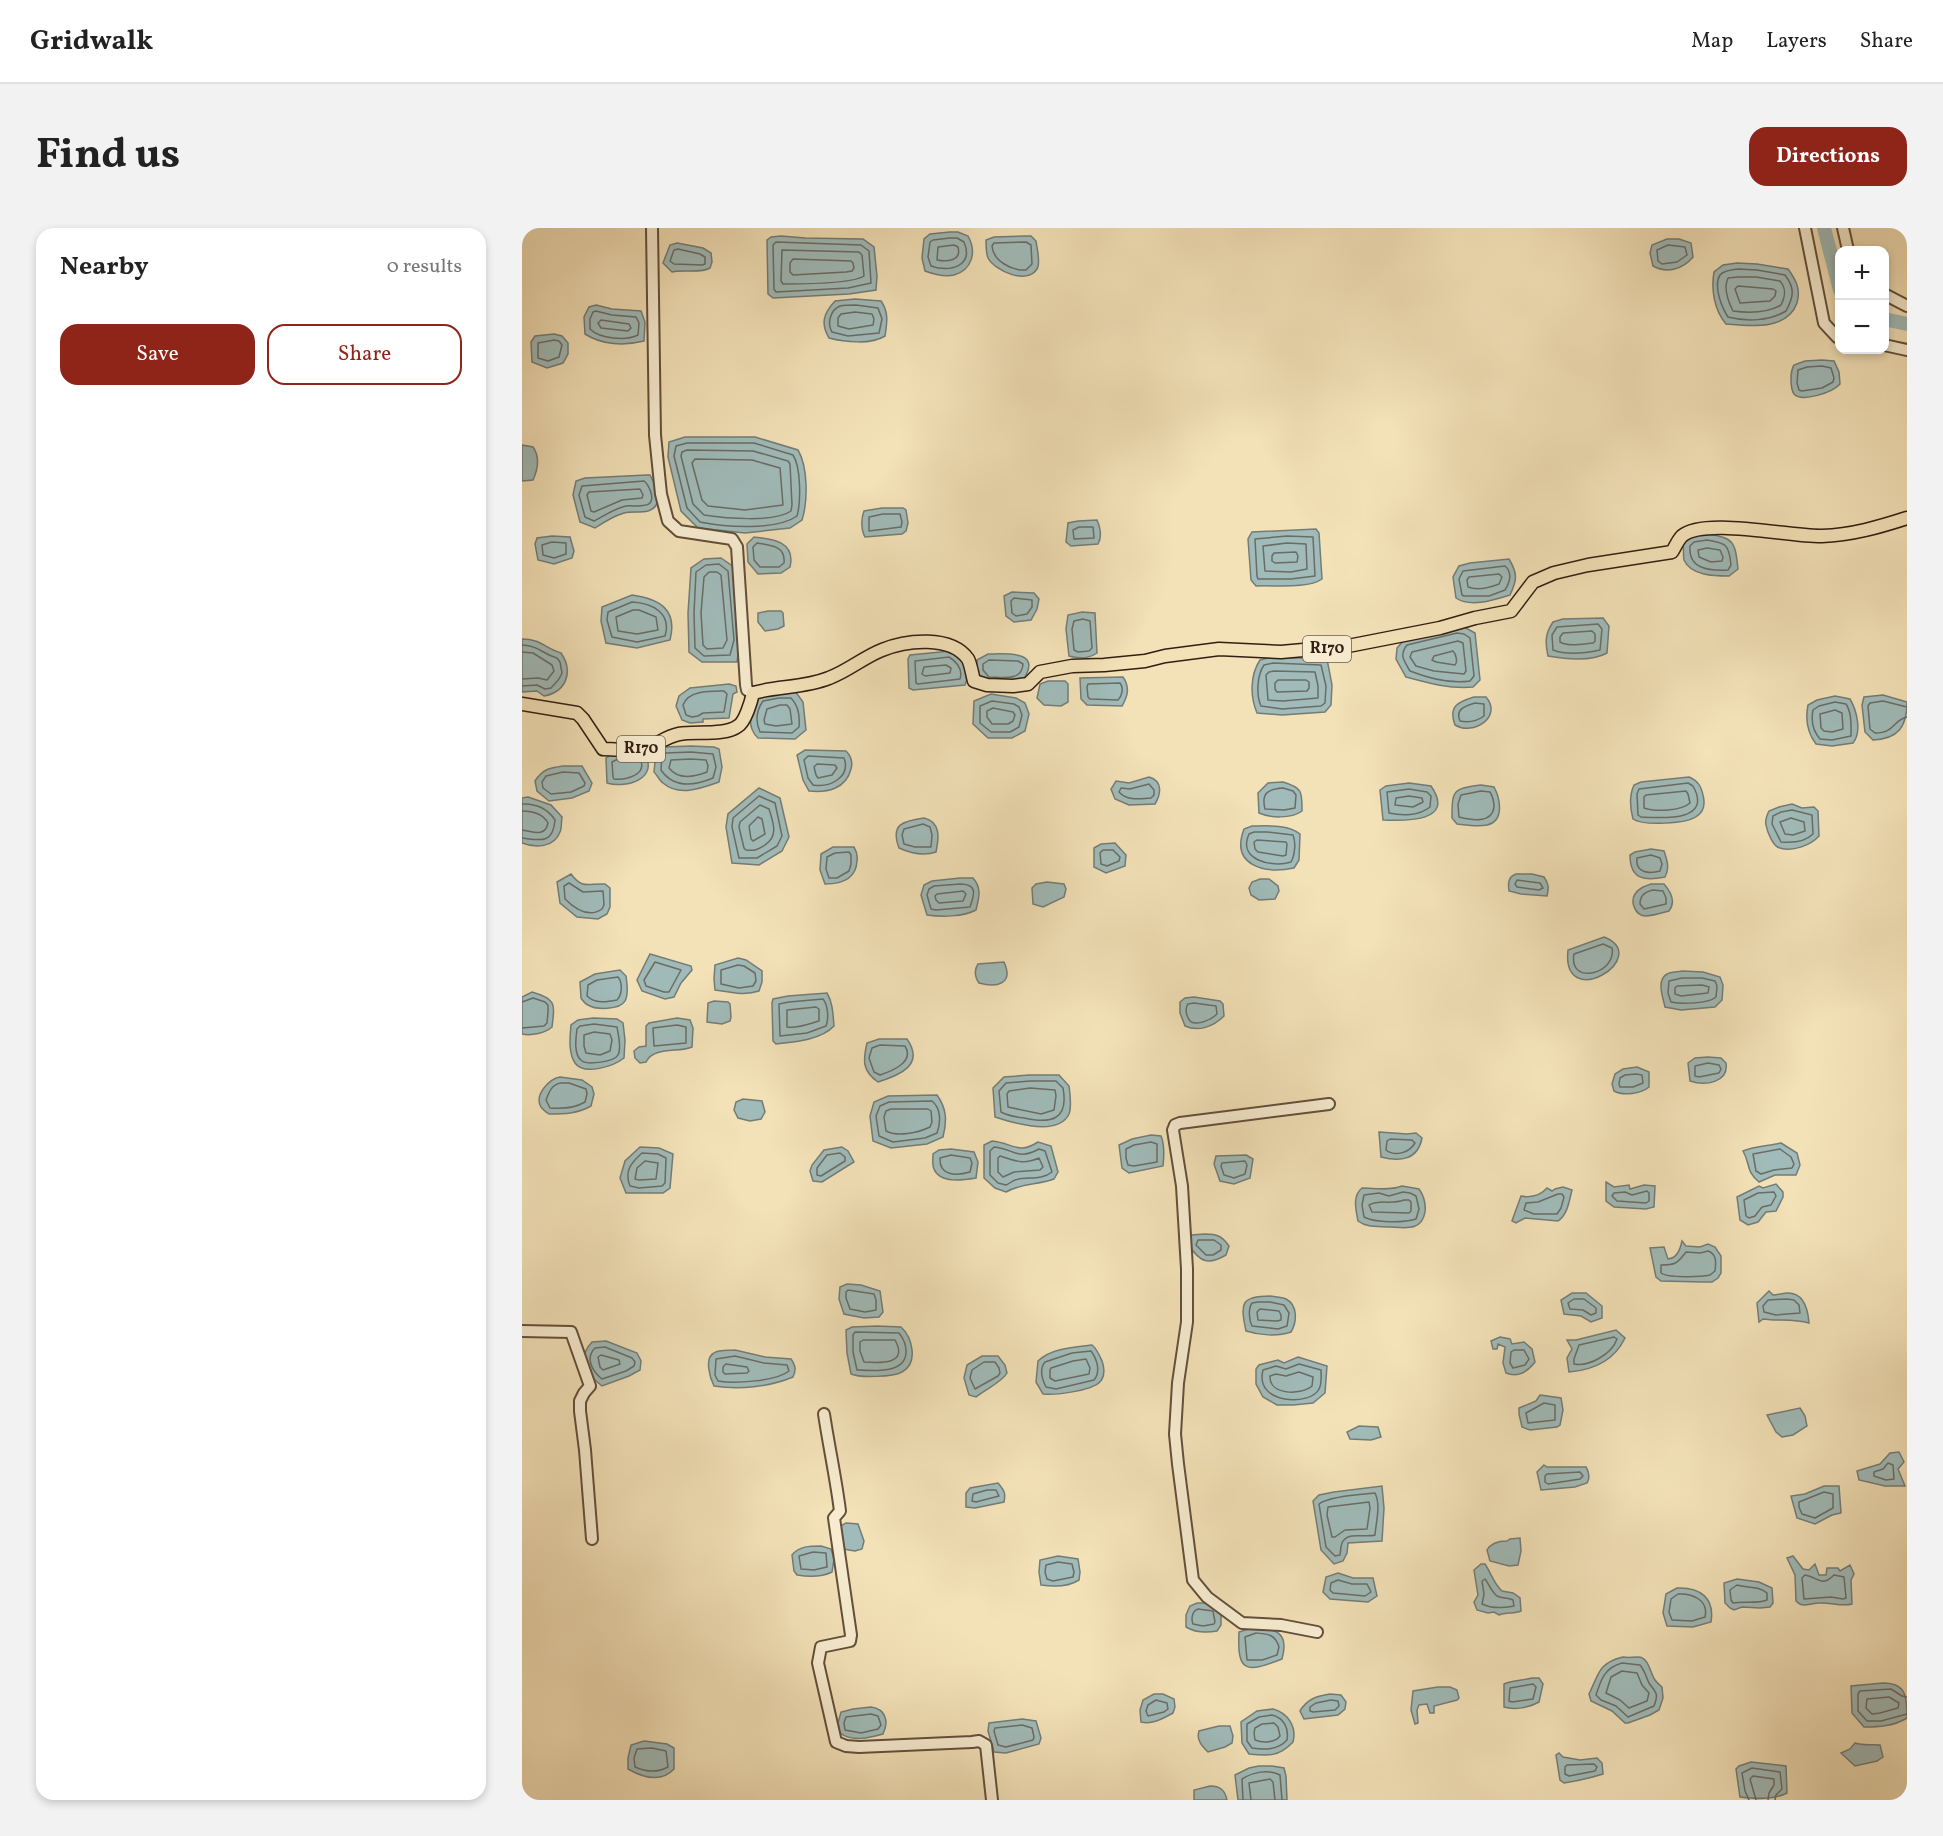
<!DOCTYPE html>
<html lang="en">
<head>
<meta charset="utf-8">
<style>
  body { margin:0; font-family:Vollkorn,serif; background:#f2f2f2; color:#222 }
  .controls { position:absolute; right:18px; top:18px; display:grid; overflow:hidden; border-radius:12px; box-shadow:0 3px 9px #0003 }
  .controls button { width:54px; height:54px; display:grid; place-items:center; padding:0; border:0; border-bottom:2px solid #e0e0e0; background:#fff; color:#222; font:30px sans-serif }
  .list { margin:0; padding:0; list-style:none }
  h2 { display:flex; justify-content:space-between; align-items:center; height:78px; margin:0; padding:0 24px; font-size:26px }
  h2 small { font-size:20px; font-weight:400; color:#767676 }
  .actions { display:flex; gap:12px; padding:18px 24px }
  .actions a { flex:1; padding:14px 0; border:2px solid #8f2418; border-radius:18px; text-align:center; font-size:21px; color:#8f2418 }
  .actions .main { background:#8f2418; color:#fff }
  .map { position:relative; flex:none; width:1385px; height:1572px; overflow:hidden; border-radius:18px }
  header { display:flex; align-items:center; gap:36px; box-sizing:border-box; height:84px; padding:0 30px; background:#fff; border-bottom:2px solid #e0e0e0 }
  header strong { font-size:28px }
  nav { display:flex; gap:33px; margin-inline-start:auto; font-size:21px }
  .intro { display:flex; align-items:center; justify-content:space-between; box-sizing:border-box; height:144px; padding:0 36px }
  h1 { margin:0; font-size:42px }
  .button { padding:15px 27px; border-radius:18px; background:#8f2418; color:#fff; font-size:21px; font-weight:700 }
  main { display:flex; gap:36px; padding:0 36px }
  aside { flex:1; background:#fff; border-radius:18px; box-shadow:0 3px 9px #0003 }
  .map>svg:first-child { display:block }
</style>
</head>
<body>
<header>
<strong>Gridwalk</strong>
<nav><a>Map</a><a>Layers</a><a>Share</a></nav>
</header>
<div class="intro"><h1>Find us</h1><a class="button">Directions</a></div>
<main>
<aside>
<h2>Nearby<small>0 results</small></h2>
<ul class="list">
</ul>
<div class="actions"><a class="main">Save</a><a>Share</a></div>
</aside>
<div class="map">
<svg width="1385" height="1572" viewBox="0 0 1385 1572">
  <rect width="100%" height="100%" fill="#f3e1b7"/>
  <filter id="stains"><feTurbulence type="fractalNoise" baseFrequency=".00333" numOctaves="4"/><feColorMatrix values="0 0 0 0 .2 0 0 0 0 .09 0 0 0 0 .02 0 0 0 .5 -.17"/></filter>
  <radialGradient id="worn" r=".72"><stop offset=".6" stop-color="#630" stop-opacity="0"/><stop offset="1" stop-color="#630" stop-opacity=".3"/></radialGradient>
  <!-- water -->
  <path fill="#a0bbb9" stroke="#747c77" stroke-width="1.5" d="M428,4H436L446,8C455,24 450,42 432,47C423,49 411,46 403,43L400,30L402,11L408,6Z
    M259,8L283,10L341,11L352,19L355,48L354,62L327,66L251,70L246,66L245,12L249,9Z
    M504,8H509L514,13C515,21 519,35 515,41C505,57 473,43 466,30C464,25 464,18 464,12L472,9Z
    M1145,11H1157L1169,15L1171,29C1161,41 1145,46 1131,38L1128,25L1130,17Z
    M155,15L181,20L189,25L190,34L188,40C177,46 163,41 150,44L141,35L148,17Z
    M1215,35L1235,36L1266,41C1274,52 1279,61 1275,75C1265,103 1227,98 1204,96C1192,82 1189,61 1192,44L1201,37Z
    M333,71L359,73C367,84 365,95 363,108C349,117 322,114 307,110C298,95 302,85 313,73Z
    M74,77L90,81L119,83L123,94L122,113C102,118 80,117 63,106L62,89L67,79Z
    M32,106L40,108L46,115V126L41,135L25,140L10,134L9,114L13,108Z
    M1300,132L1312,133L1317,144L1318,156C1311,164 1280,175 1272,166C1269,162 1269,156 1269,151C1269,146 1269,142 1272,137L1283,133Z
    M163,209H233L276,222C286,239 286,273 280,292L268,300L223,305L176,300L159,283L146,229L147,214Z
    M0,217L11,219C18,229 16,241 11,252L0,253Z
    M125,247H128C134,258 143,278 126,283C118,285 110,283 102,285C92,288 82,294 73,300L58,294L51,267L54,253L63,250Z
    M360,280H381L384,282L386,295L384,303L380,306L343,309C339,302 339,290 342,283Z
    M575,292C578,299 580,309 576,316L549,318L544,314L546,295L556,293Z
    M794,301L797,305L800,351C786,361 752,357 734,358L729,352L726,311L730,304Z
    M1185,306C1212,310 1213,313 1216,341L1207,348C1193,348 1169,348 1162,332C1161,328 1162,321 1161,317L1168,308Z
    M30,308L48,309L52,323L50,330L32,336L16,332L13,316L15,310Z
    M232,309C250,311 274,313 268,339L259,345L236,346L226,334L225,316Z
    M199,330L212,339L218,412L215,434H180L167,424L166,385L169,340L182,331Z
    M987,331C996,346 995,352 988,367C972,372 949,380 934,370L931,349L937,338L948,335Z
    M490,364L512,365L517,371L515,381L509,392L492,394L484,388L482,368Z
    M110,367C137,371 156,381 148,412L115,420L84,415L79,393L80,379Z
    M246,383H259L261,385L262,398L256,401L243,403L236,394V385Z
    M560,384L573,385L575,425C566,431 557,431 547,428L544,401L546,387Z
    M1081,390L1087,398L1085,425C1069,434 1043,431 1026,428C1023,414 1023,406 1031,394L1041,391Z
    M936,399L944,400L953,405L958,452L951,459C927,461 906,455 884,449L874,431L875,420L882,412Z
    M0,411C19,411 24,421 39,425C52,444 44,464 22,468L15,463L0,464Z
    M428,423L440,431L445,451L443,457L391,462L387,460L386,431L388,427Z
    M466,426C485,426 521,422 501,452L464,454L455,446V432Z
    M750,429L805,431L810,457L809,477L803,484L760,487L735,485C728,468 728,447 738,432Z
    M601,449C608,459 606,468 600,478L565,477L559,471L558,450Z
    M526,453H543L546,456V474L539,478L522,477L515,470L518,456Z
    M207,456L214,458L215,464L211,466L207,490L181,491V494L168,495L160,492L154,478L157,468L168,460Z
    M273,463L281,474L284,502L273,511L236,510C223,498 229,480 237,468Z
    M469,466L494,470L503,475L507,486L503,503L490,510H466L451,496L452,473Z
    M1361,467L1385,474C1385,499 1376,511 1351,512L1343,504L1340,477L1342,469Z
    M1313,468L1328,471C1335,483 1340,504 1331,515L1310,518L1294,516C1285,504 1283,492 1286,477L1295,472Z
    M952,469H964C981,489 951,508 933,497C926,478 936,474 952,469Z
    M169,518L192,519L197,521L200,539L197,554C180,560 157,569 141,555C138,553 135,547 132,544L134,524L142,519Z
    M283,522L324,523C329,528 331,534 329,541C324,561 305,565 287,563L281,552L275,527Z
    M122,525C138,550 105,561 85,555L84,530L88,527Z
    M41,538H60L70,555L67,563L50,570L27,573L15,563L13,553C21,541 27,540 41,538Z
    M627,549C641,553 639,566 633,576L607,577L593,571L589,561L594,553L607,555Z
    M1167,549C1176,553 1179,558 1181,567C1183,575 1183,583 1175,588C1165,596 1121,598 1111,591C1108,580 1107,568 1112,557L1119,554Z
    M761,554C781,560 780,564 780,583C769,591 748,590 737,585L736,565L746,555Z
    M887,555L909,558C934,594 884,593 861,592L858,562L864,558Z
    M959,557L972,559C978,570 983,593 965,597C956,599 944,597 935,596L930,590C930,561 931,561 959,557Z
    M237,560L258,570L267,609L260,623L237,637L210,635L204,599L206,586Z
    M6,569L29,577L40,589C39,593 40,600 38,604C32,620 13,620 0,615V570Z
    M1270,576L1280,580L1292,579L1296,583L1297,608C1289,617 1271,624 1258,620C1251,619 1245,603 1244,597C1243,593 1245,587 1247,583L1257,579Z
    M402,590C419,594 417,610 414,624C402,628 388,625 377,620C368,596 381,593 402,590Z
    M730,598C745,598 766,596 778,606L777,632L772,640C743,646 708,638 722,601Z
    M593,615L604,627L603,638L584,645L572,639V620L579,616Z
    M311,619H332C335,624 336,627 335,633C334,652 319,656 303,656L298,642L299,626Z
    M1129,621L1142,623C1145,632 1148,640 1143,649C1123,653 1108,652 1108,627L1113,624Z
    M49,646C61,662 66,655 83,656L88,660V679L85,686L76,691L55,689L38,675L35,654Z
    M994,646H1010L1022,649C1027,656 1027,660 1025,668L999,666L987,663C986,655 986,649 994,646Z
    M438,650H451C460,660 457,670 454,682C441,689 420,689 405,687L399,667L402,657L410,653Z
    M738,651H747L756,658L757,663L753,671L737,672L729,667L727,660L730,654Z
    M525,654L542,656L544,661L542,669L521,679L511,676L510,660L514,656Z
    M1129,656H1142C1149,664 1154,674 1147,683C1140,685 1131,688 1123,688C1113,687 1108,674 1113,666C1117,660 1123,658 1129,656Z
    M1082,709C1132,729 1039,786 1046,722Z
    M128,726L169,738L170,742L159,755L152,769L143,771L120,763L115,752Z
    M216,730L224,732L240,743V754L237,763C222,768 208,764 193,762L192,751L193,737Z
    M482,734C492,756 475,760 457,755C453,749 452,742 456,736Z
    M98,742L104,748C105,755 107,766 103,773C98,782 74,782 66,777C63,776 61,773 59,770L58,754L73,746Z
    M1160,743L1181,744L1198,749L1201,757L1200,772L1193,779L1159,782L1143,779C1141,770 1134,752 1145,746C1148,744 1156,744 1160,743Z
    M10,764C34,771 33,775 30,799C23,805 10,808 0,806V769Z
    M305,765C311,775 311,787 312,798C299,812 272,814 254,816L251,813L250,775L251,771L266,768Z
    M672,769L698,773L701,776L702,788C691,799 676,804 663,798L658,785V774L663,770Z
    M192,773L206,774L208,776L209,789L208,793L200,796L185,794L186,775Z
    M71,790L95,791L101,795L103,812L102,830C92,838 62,848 53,835C46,824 48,809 49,797L56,792Z
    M155,790L168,792L171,800L170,819C157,825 132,818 124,834L118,835L113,830L112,823L117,819L124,818V798L127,795Z
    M357,811H385C403,837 378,847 356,854C340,843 341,832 345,815Z
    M1186,829L1199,830L1204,835C1207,855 1183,858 1168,853L1166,835L1173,830Z
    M1115,839L1127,844V859C1119,866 1101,868 1092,863L1090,856L1093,846L1101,841Z
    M507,847H537L547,858C548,866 550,878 547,886C536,909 491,895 473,889L471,860L482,849Z
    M38,849L60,852L70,859L72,866L69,878C55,886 42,886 27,886C24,884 21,882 19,879C12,867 27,851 38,849Z
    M415,867C425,881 425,893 421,909L405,916L369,920L351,913L348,888L352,874L366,868Z
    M221,871L240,873L243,884L239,891L228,893L216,890L212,882L214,874Z
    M857,904L885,906L894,905L900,910C896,932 878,934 859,929Z
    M629,907L639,908C643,917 642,929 641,938L607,945L600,940L597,917L610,911Z
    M470,913C491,915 496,927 516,914L529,918L536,944L532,951C516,957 499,955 484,964L473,960L462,950V917Z
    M1259,915L1275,925L1278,937L1274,947H1253L1237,954C1223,942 1229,937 1221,923C1233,918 1246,918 1259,915Z
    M118,919L137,920L151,926L148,960L141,965H104L98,950L103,933Z
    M320,919L326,923L332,934L300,954L291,953L288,943L290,937L302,922Z
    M429,921L452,924L456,934L454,950C442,952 418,956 412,941C410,937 411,930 411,926L417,922Z
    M724,927L731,931L728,950L712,956L698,953L692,936L694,928Z
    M1084,954L1092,959L1107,957L1108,961L1122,957L1133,958L1132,979L1124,981L1092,979L1084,973Z
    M1254,956L1261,964V969L1254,983L1244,984L1236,994L1226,997L1218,992L1215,969L1237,958L1241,960Z
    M880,958L897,961C902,968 904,975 903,984C900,1003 884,1000 869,999C857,998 845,1000 836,993C834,982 830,968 840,960C853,960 867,963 880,958Z
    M1041,959L1050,962C1047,973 1046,986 1036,993L1003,990L994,995L990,993L999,968C1010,970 1018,968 1025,960L1030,963L1033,961Z
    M683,1006C695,1006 700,1008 707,1018L704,1027C687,1037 678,1035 667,1017L669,1007Z
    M1160,1013L1164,1018L1178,1019L1186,1016L1193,1019L1199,1028V1045L1196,1050L1190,1054H1181L1139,1053L1134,1049L1128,1020L1142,1019L1146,1031C1155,1030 1158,1022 1160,1013Z
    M325,1056L339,1057L358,1063L361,1084L357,1089L342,1090L322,1086L317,1071L318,1059Z
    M1247,1063L1251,1067C1256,1067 1261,1065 1266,1065C1282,1065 1286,1082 1287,1095C1272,1091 1256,1093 1241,1091L1237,1094L1235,1075Z
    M1050,1065H1064L1080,1078V1090L1069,1094L1059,1088L1042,1086L1039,1072Z
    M748,1068C753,1069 759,1069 764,1071C776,1077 775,1094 769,1104C755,1109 737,1107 724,1103C718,1075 719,1068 748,1068Z
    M355,1098L379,1099C390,1109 397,1135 380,1144C371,1149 338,1150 329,1146L325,1125L324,1102L330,1099Z
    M1094,1102L1103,1110C1092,1133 1072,1142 1047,1144L1045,1130L1050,1121L1045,1112H1054Z
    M978,1109L988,1111L990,1116L1002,1114L1010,1121L1013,1134C1006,1143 996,1150 984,1145L981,1135L983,1119L976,1116L975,1121H971L969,1113Z
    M84,1113L115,1125L119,1133L118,1142L107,1148L80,1158C64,1146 54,1131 70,1114Z
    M570,1117C575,1121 577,1126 580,1133C582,1138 583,1146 580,1151C575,1163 533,1167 521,1166L514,1154L516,1133C529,1120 553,1119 570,1117Z
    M213,1122L243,1129L269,1131C274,1138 274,1142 271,1149C247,1159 217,1162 192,1158C188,1150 182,1130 192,1125C198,1121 207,1123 213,1122Z
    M460,1128H476L483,1137L485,1145C480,1154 464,1161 454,1169L447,1167L442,1150L445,1137Z
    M776,1129L805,1138L803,1165L791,1175L771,1177H755L741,1169L734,1156V1141L737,1137L756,1132L762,1135Z
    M1018,1167L1039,1170L1041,1182L1038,1197L1035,1199L1008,1202L1000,1199L997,1186V1180L1014,1173Z
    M1278,1180L1283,1188L1285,1198L1271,1207L1260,1209L1254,1204L1245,1187Z
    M837,1198L856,1199L859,1209L849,1212L828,1211L825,1204Z
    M1377,1224L1382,1234L1376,1241L1383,1258H1363L1337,1252L1335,1243L1358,1236L1368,1225Z
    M1022,1237L1025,1239H1064C1067,1244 1068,1250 1065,1255L1053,1259L1019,1262L1015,1244Z
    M476,1255C482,1262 484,1265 482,1274L453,1280L444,1279V1265L448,1260Z
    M860,1258L862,1280L860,1313L826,1315L825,1325L821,1333L812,1336L799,1322L791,1273L797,1267L812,1264Z
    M1302,1258H1317L1319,1285L1310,1287L1293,1296L1275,1290L1269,1268L1283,1266Z
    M324,1295L336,1296L342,1313L340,1321L333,1323L321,1321L317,1299Z
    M998,1310L999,1323L996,1337L987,1338L968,1333L965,1322C969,1315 977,1313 985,1313L988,1311Z
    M299,1318L309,1321L312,1331L310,1344C300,1349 287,1349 275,1347L272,1343L270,1327C277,1318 288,1318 299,1318Z
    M536,1328L556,1331L558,1344L557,1352C546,1359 532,1359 519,1357L517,1344L518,1332Z
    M1271,1328L1281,1341L1287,1342L1293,1336L1297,1347H1304L1305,1340H1316L1318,1343L1328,1337L1332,1346L1329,1352L1330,1376C1320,1379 1308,1374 1297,1375C1292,1375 1287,1377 1282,1377C1277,1377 1278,1376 1274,1373L1273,1347L1265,1330Z
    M959,1336H963C969,1345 972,1356 980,1363L991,1365L998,1370L999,1383C992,1386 984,1384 977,1387L972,1384L966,1385L955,1382L952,1374L956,1367L952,1342Z
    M816,1345L831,1350H851L855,1368L846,1374L808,1371L801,1364L804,1349Z
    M1215,1351L1237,1354L1250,1360L1251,1375L1248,1379L1238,1380L1220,1379L1212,1382L1208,1380L1203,1375L1202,1355Z
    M1155,1360C1178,1359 1193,1370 1189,1394L1171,1399L1145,1398L1141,1385L1144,1366Z
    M675,1375H689L699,1385V1397L695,1403C684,1405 674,1405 664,1399V1387L668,1378Z
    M733,1399C756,1401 767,1406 760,1431C724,1445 715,1445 717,1404Z
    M1101,1429C1107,1430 1110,1429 1116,1429C1127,1429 1128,1445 1133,1452C1135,1455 1138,1457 1140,1459L1141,1470L1137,1482L1128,1487L1106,1495H1103L1090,1483L1069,1473L1067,1466C1077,1446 1076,1435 1101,1429Z
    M1010,1450H1017L1021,1456L1017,1474C1007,1480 992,1482 982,1479V1456C988,1453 1002,1452 1010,1450Z
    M1361,1455C1385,1455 1385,1470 1385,1490C1372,1498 1357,1499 1342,1499L1330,1485L1329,1458Z
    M916,1459H928L935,1462L937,1470L935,1472L912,1478V1485H908L905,1476L897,1477L895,1482L896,1495L893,1496L889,1482L891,1463Z
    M632,1466H641L652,1471L653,1479L651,1485C642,1490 630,1497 619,1494L618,1482L621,1472Z
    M808,1466L819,1467L824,1474L823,1481L816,1487L782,1491L778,1483C785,1471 795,1468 808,1466Z
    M349,1479C364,1481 367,1494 361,1506C347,1510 330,1514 318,1505L316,1495L319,1484L331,1481Z
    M751,1481C766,1485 775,1499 771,1514C757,1529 746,1528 727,1526L720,1515L719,1494L735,1483Z
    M500,1491L514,1493L519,1510L517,1516L484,1525L472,1524L466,1503L467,1495Z
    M697,1498H708L711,1508L710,1515L703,1519L686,1524C680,1518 674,1512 677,1503Z
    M122,1513L145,1516L152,1520V1541C139,1555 120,1549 106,1541V1530L109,1517Z
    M1333,1515C1342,1518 1349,1516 1358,1517L1361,1529L1355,1533L1333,1538L1319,1525L1328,1521Z
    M1037,1525L1041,1529L1058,1532L1075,1530L1080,1535L1081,1546C1068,1550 1056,1553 1042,1555L1038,1552L1034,1527Z
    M1229,1534L1264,1538L1265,1565C1251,1572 1234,1571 1218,1569L1214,1541L1217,1538Z
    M737,1538H750L762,1540L764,1548L765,1572H716L713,1547L727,1540Z
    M688,1558C698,1558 703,1562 705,1572H672V1562Z"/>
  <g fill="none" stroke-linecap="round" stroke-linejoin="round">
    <!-- shore -->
    <path stroke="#6a6c66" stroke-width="1.5" d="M428,10H435L442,14C452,38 428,45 409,38L406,29L408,14L411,12Z
      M254,14L339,17L347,23L349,55L326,60L254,64L252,61L251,17Z
      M504,14L509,17L510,36L504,42C490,43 471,33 470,18L472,15Z
      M432,17L436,19C440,33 425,34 415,32L416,19Z
      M1146,17L1163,19L1165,27L1155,34L1140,36L1136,33L1135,22Z
      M156,21L178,26L183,29V36L180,37L152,36L148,33L152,22Z
      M260,22L337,24L340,27L342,48C330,56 278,56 261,56L259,53Z
      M271,31L329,33L331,35L332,40L330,43L324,44L271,47L268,44V35Z
      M1216,41L1235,42L1263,47C1273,60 1272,68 1264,83C1247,93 1225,94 1206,89C1200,80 1191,58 1198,47C1202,42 1210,42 1216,41Z
      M1216,49H1234L1258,53C1265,61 1263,69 1259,77C1245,85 1226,85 1211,83C1206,73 1201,60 1206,50Z
      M1216,58L1251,61L1254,63L1253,68L1248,73L1218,75L1213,61Z
      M334,77L356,80L360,91L357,105L326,108L310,104C305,96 308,82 318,78C323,77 329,77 334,77Z
      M74,83L90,87L114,89L117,95L116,107C104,113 78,111 68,101V91L71,84Z
      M333,84L350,86L352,91L351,97L327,101L316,98V90L319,86Z
      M79,92L107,96L109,100L106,103L79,100L76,95Z
      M32,112L37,113L40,117L37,129L26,133L16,130V115Z
      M1300,138L1309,140L1312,150L1311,154L1300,160L1280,163L1277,162L1275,155L1276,142L1285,139Z
      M165,215H232L271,227C279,239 279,274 275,288C254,303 203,299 178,294L165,280L152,228L154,218Z
      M165,222L231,223L266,233L268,236L270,277L269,283C252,295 202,290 182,287L171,276L159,228L160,224Z
      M173,231L230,232L258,240L261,277L223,282L186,278L180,272L170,235Z
      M122,253C126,256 133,269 128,275C123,280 110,277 104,278C93,280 82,288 72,293L63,289L57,267L60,258Z
      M118,261L121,267L120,270L100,272L72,284L69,283L65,267L67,264Z
      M361,286H378L380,294L379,299L347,303V289Z
      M557,299H571L572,310L552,311L551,302Z
      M765,308L791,309L793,348L769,351H736L735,348L733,311Z
      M1185,312C1204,315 1207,316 1209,337L1206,342C1187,343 1166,341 1168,318L1172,314Z
      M30,314L44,315V326L32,330L21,327L20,317Z
      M235,315C248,317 264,318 262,335L257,339H238L232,332L231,319Z
      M765,315L784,316L785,341L769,344L743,343L741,318Z
      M1185,320L1198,322L1201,329L1200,333L1189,334L1177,329L1176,322Z
      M774,324L776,328L775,334L753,335L750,333V328L752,325Z
      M197,336L206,343L212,412L208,427L182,428L173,420L172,385L174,344L184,337Z
      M983,338C991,345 988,354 983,362L967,368H942L940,367L937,351L941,343Z
      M187,344H195L199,347L205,412L201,420L185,421L181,417L179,385L182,349Z
      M977,346L980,349L977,356C967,360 956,363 946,359L945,352L947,349Z
      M492,370L510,372V379L505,386L494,388L490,385L489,373Z
      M110,374C130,375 150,385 143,408L115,414L90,409L85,392L86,384Z
      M111,382H117L134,389L136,402L115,406L96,403L94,389Z
      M561,391L568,393L570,420L567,423L556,424L552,422L550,401L552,393Z
      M1076,396L1080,401L1078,422C1064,425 1044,427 1031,422L1030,407L1035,399Z
      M1070,403L1073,406V413L1071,415C1060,416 1047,419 1038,414V409L1041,405Z
      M935,405L942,406L948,410L952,448L948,453C929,456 906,450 888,443C882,433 877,427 885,417Z
      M936,413L941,415L944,443L942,446L912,443L894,438L888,429L890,424Z
      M0,417C18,418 20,426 35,430L38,434L40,445L37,451L29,460L23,461L15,457L0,458
      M931,423C934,426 936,434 933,437L914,434L910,432L912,428Z
      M0,424L11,425L30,437L32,443L25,452L16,450L0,451
      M427,429C435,434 441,441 438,451L396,456L394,455L393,433Z
      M467,432L496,433L501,436C500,454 479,449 467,449L461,442V436Z
      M751,435L799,437L804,458L803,475L799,478L760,481L739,478C734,467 735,447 742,437Z
      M424,437L429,440L428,445L403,448L400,446L402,439Z
      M752,443L793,444L796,458V470L761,473L746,472L744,447L747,444Z
      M756,452H784L787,454V460L785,463L755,464L753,461V455Z
      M598,455C602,460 600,468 596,472L568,471L566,469L565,459L566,456Z
      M202,463L205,466L202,484L181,485L176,488L170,489L164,487L161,477C166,462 189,463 202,463Z
      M257,470H269C277,478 278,488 277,499L270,505L238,504C233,493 234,483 241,473Z
      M470,473L492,476L497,479L500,487L497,499L488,504H469L458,495V478Z
      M1313,474L1324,476C1330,485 1329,498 1329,508L1310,512L1298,511C1291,503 1289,492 1291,482L1297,478Z
      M953,475L962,476V488C955,493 947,495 938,493C933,481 943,478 953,475Z
      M258,477H265L268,481L270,496L254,498L243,496L242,492L245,481Z
      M1385,479L1361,473L1348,475L1346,478L1348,501L1353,505C1373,505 1371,492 1385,489
      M471,480L491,484L493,487L491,493L486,496H470L465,489V483Z
      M1313,482L1320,485L1321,501L1310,504L1302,503L1299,500L1298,486Z
      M169,524L191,526L194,539L191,550C172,558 152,561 139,542L140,527L144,525Z
      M286,528L322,530C329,549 308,560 291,557L286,550L282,532Z
      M98,530L118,531C126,547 104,552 92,551L91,549L90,534Z
      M169,531L184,532L186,538L185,544C172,549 156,552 147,540L149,532Z
      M295,536L313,537L315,540L310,547L296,550L294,547L292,539Z
      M41,544L57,545L63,555L62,558L49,564L29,566L21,560L20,554L24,548Z
      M1166,555L1171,558C1191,594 1141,590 1119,589L1116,587L1115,566L1117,561Z
      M627,556L632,562V567L629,570C617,571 605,573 597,564L599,560L608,561Z
      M761,560L771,563L774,567L773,580L762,582L743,581C739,565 746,561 761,560Z
      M887,561L905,564L909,568L908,579C897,588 880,588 867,585L865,564Z
      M959,563L968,564C971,569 972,573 972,579C970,596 949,592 937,589L936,576L939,567Z
      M1164,563L1166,566L1168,575C1159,583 1133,584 1122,580V569L1124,567Z
      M237,568L253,575L260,608L255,618L235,630H217L210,599L211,590Z
      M887,568L900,570L901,574L891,579L873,577L874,570Z
      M0,576C14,575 26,581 33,592C31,617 17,612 0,610
      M238,577L247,581C251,594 257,608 243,617C236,622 232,623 224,622L222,620L217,599L218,594Z
      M1270,582L1290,587L1291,606C1283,614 1270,615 1259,614L1250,596L1251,588L1259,584Z
      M0,583C10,583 21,586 26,595C23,610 10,603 0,602
      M236,589L240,591L243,606L231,613L229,611L227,598Z
      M1269,590L1282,594L1283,603L1271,607L1263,606L1258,594Z
      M401,596L408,599L410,607L409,619H393L382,616L380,607L382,601Z
      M732,604H745L771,607C774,614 773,627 769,634C750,640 715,632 727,606Z
      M735,612L764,614L765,616L764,627L761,628L736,624L733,621L732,614Z
      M581,622H591L598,629L597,633L585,638L579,636L578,625Z
      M327,624L329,627V636L327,643L315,650H307L304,641L305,629L313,625Z
      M1129,627L1138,630L1140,636L1138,643C1127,646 1113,645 1115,630Z
      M995,652L1018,655L1021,660L1017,662L995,659L993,656Z
      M47,655L61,664L81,663L82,677L80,681C67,690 53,681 43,671L42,658Z
      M438,656C455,656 453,665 448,679L414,682L409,681L405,667L407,661L412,658Z
      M1131,662L1141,663L1144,670V676L1122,681L1118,676C1118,667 1123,664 1131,662Z
      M441,663L444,666L441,673L417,675L414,672L413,668L415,666Z
      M1081,716L1090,720C1095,746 1046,758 1052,726Z
      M133,734L159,742L147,764H142L124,758L122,752Z
      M216,737L222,738L233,745L234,753L231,758L217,760L199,756V742Z
      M96,749C101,755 100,767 95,772C85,774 73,776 65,768L66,757L75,752Z
      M1160,750H1180L1193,753L1195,758L1194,769C1186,776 1159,776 1149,774L1146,765L1147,753Z
      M1180,757L1187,759L1186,765L1159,768L1153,766V760L1155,758Z
      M301,771C306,777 307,791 304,798L285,805L258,808L257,776L267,774Z
      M0,774L11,770L23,774L26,777V784L25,795L22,798L0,800
      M672,775L694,778L695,786C689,792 677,797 669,794C665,790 662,781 666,776Z
      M294,779L297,781V793C287,796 274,801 265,799V782Z
      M72,796L95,799C96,806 100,820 96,827C92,834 66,837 60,833C51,827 54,809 55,801L58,798Z
      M155,797L164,799V815L132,818L131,800Z
      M72,804L88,806L90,812L88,823L78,827L64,825L62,818V807Z
      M358,817L383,818C393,834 370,843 358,847L352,844L347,830L350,820Z
      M1186,835L1197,837L1199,841L1197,845L1177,849L1173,848V838Z
      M1103,847L1114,846L1120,847L1121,855L1111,859H1098L1097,856L1098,850Z
      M508,853H534L541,860C547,892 529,896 502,890C494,889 486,888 479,884L477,863L484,855Z
      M39,855H47L64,861L65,866L63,874C53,880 41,881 28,880L24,872C27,864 30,856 39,855Z
      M508,860L533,862L534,868L532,882L519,886L486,879L485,866L487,863Z
      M410,873C419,880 419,894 415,905L403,910L371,914L357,908L354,888L358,878L367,874Z
      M406,881L409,883L410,894L408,899C396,905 375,909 364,903L362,889L364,883L369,881Z
      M868,911L890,912L893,915C887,925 873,929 864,922L865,913Z
      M629,914L635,916V934L612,938L606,937L604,930V921L612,917Z
      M472,919C493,921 495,933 517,921L523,923L530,944C519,953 505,948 493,952C490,953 487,956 484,957L476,955L468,947V923Z
      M1258,921L1269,929L1272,936L1270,940L1252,942L1239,946L1234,943L1231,926Z
      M120,925L136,926L144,930L143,955L140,958L117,960L108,958C102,943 109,935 120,925Z
      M318,925L323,929V933L299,948L295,947V940L305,927Z
      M429,927L448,930L450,935L448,944C434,948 417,948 418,930Z
      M478,928C494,933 501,937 517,930L521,939L518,942L492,944L481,949L476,944V930Z
      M123,933L136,935L134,951L117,952L113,951L115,940Z
      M723,933L725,937L723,946L712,950L702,947L699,938L700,935Z
      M1125,963L1127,965V973L1124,975L1095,973L1090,968L1092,965L1103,964L1110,967Z
      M881,964L888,965L894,968L897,981L894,991C881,995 854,995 842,989L840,977L842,967L857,965L867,968Z
      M1252,964L1254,968L1249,977L1240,979L1233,988L1227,990L1224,988L1222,972L1236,965Z
      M1036,966H1040L1042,969L1039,980L1035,986H1012L1002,982L1004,975L1016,974Z
      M882,972H887L889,974V983L887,985L850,984L847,977C858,971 869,977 882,972Z
      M676,1012H692L699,1017V1022L691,1027H684L674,1017Z
      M1186,1023C1195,1026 1194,1035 1193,1043L1188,1047C1179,1049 1145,1050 1139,1045V1037C1153,1037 1155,1036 1164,1024L1178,1025Z
      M326,1062L352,1066L354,1072V1082L343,1084L328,1081L324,1070V1064Z
      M1052,1071H1062L1074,1080V1085L1069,1087L1061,1082L1048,1081L1046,1075Z
      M1265,1071L1272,1072L1277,1077L1278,1085L1254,1087L1242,1084L1241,1078L1246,1072Z
      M736,1074H748L762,1077L767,1085L765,1098L756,1101L730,1098C727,1092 726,1081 730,1075Z
      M738,1081L757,1083L759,1087V1092L755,1093L736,1092L735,1084Z
      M333,1104L377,1105C381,1110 384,1116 384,1123C385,1146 351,1143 335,1142L331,1124V1107Z
      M1092,1109L1095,1111C1090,1126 1067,1139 1052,1136V1131L1057,1117Z
      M341,1112H373C387,1137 358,1135 342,1134L338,1123V1114Z
      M83,1119L110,1130L113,1134L112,1138L104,1143L80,1151C70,1143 63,1130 73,1120Z
      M992,1122H1002L1007,1131L1003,1137L991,1140L988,1135L989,1124Z
      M569,1123C575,1131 579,1144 572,1152L534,1161L524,1159C520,1151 517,1141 523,1134L550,1125Z
      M79,1127L97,1132L98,1136L81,1142L78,1139L76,1129Z
      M213,1128L242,1135L265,1137L267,1143C255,1153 212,1156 196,1153L193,1147L194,1131Z
      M564,1131L568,1140L567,1146L533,1153L528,1150V1142L529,1140L551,1133Z
      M462,1134H473L477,1140L478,1145L476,1148L453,1161L448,1150L450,1142Z
      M204,1136L225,1139L227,1143L225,1145L203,1146L201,1144V1139Z
      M777,1136L799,1142C799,1148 800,1156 797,1161C789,1178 732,1177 741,1142L754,1138L764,1141Z
      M777,1144L791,1149L790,1158C780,1167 747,1168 748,1148L754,1146L764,1148Z
      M1022,1175L1033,1177V1192L1006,1195L1004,1185Z
      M1366,1235L1371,1237L1372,1251L1364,1252L1352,1248V1244L1361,1241Z
      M1058,1244L1061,1248L1058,1251L1026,1256L1023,1254V1248L1025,1246Z
      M465,1262H474L477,1268L454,1274L450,1273L451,1266Z
      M1302,1264L1311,1266V1280L1293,1290L1280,1286L1277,1279V1274Z
      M853,1265C859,1277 854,1294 853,1307C845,1310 828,1304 822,1312C818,1315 819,1323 818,1327L813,1328L804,1319L797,1276C807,1268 840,1266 853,1265Z
      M847,1274L848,1280L845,1301L823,1302L813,1309H810L805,1287L806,1279Z
      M291,1324L304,1325L305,1339L292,1342L279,1341L277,1328Z
      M536,1334L550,1336L552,1344L551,1349L531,1353L525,1351L523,1344L524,1337Z
      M1283,1347C1296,1349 1299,1360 1312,1347L1322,1349L1324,1370L1321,1371L1309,1369L1282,1371L1280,1350Z
      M963,1351C967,1356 969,1363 975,1368C980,1371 986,1369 991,1372L992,1378C982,1380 970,1381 960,1376L962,1366L960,1353Z
      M816,1352L830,1356H845L849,1364L843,1368L811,1365L808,1362L809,1355Z
      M1215,1357C1226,1360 1237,1358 1245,1365V1372C1236,1376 1222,1373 1211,1375L1209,1372L1208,1362Z
      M1156,1366C1170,1365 1187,1372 1183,1389L1170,1393L1150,1392L1147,1384L1149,1371Z
      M676,1381L691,1383L693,1394L692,1396L681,1398L671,1396C669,1391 670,1383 676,1381Z
      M734,1405C746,1406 753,1406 757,1419L755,1427L740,1432H725L723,1409Z
      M1100,1435L1118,1437C1123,1443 1124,1449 1127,1455C1134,1465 1137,1465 1132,1478L1106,1489L1094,1478L1079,1472L1074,1467C1079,1452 1082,1440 1100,1435Z
      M1100,1443L1115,1445L1120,1457L1127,1465L1125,1473L1107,1480L1098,1472L1084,1465L1089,1449Z
      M1011,1456L1014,1459L1011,1471L990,1474L987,1473L988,1460Z
      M1367,1469L1377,1475L1376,1480L1358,1485L1350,1486L1344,1480L1345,1471Z
      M1385,1469L1380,1468L1369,1461L1338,1463L1336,1466V1483L1345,1493H1359L1385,1486
      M634,1472L645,1475L646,1481L642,1484L626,1488L624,1483L626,1477Z
      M809,1472L816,1473L817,1478L813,1482L791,1484L788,1483V1479L794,1475Z
      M349,1486L356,1488L359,1497L356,1501L339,1505L323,1502L322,1495L324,1489Z
      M750,1487C762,1490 767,1500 765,1512C756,1522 743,1522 730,1520L725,1513V1496L737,1489Z
      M752,1495L756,1499L758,1508C753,1515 741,1515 733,1512L732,1505L733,1500L740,1496Z
      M500,1497L510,1500L512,1509L511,1512L484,1519L476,1517L472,1503L473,1500Z
      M115,1521L130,1520L144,1523L146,1539C135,1545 124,1544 113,1539L112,1530Z
      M1072,1536L1075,1539L1073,1543L1047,1548L1043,1546V1539L1045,1537Z
      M721,1572L720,1551C731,1544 746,1541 758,1547L760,1572
      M729,1572L727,1555L748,1551L751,1554L753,1572
      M1227,1572L1223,1563L1220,1545L1230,1540L1258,1544L1260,1561L1254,1567L1253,1572
      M1234,1572L1228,1551L1231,1548L1252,1551V1557L1247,1565L1246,1572"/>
    <!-- river -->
    <path stroke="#a0bbb9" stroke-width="14" d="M1302,0L1318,62
      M1362,91L1385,96"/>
    <!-- minor casing -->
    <g stroke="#634f3c" stroke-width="14">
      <path id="minor" d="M130,0L133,207L139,266L146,293L157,303L210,311L215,319L224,457L225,462L231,465
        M1283,0L1302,95L1315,109L1318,110
        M1321,0L1326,22
        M1362,66L1385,78
        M1362,117L1385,122
        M0,1103L49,1104L68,1158L62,1165L58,1173V1183L63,1222L70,1311
        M302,1186C307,1219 314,1251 318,1283L312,1290L329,1407L328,1413L299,1419L296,1435L314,1514L324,1518L337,1519L450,1514L457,1513L464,1517L470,1572
        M795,1404L759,1397L720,1395L685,1369L671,1352L656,1236L653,1206L656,1155L665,1094V1041L660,958L651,902L653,897L658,895L807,876"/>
    </g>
    <!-- major casing -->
    <g stroke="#331e13" stroke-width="15">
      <path id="major" d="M0,476L55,485L61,491L81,521C95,521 114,524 128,519C137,515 146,508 157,506C173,503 203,508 216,498C223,494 229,474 231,465C256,458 282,460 307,450C326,443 342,429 360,422C384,412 429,407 446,431C449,437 450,446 452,453L465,457L491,458L506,456L518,444L550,438L582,437L623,433L643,428L697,421L759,424L826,418L918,400L953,390L989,383L1011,354L1032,345L1066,337L1150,324C1153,319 1156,312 1160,308C1182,289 1269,309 1300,308C1330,307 1357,299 1385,290"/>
    </g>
    <!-- minor -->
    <use href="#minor" stroke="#f7ecd0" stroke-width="10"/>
    <!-- major -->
    <use href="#major" stroke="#f3e1b7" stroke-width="12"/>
  </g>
  <g text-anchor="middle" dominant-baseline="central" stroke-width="5" stroke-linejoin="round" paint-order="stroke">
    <!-- shield labels -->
    <g fill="#f7ecd0" stroke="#6e5c4c" stroke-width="1.5">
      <rect x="781" y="408" width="48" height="26" rx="4.5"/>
      <rect x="95" y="508" width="48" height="26" rx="4.5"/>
    </g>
    <g font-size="16" font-weight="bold" fill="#331e13">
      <text x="805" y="421">R170</text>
      <text x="119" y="521">R170</text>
    </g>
  </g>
  <rect width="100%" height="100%" filter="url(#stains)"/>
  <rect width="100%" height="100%" fill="url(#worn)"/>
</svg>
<div class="controls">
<button>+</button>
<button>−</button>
</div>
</div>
</main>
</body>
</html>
